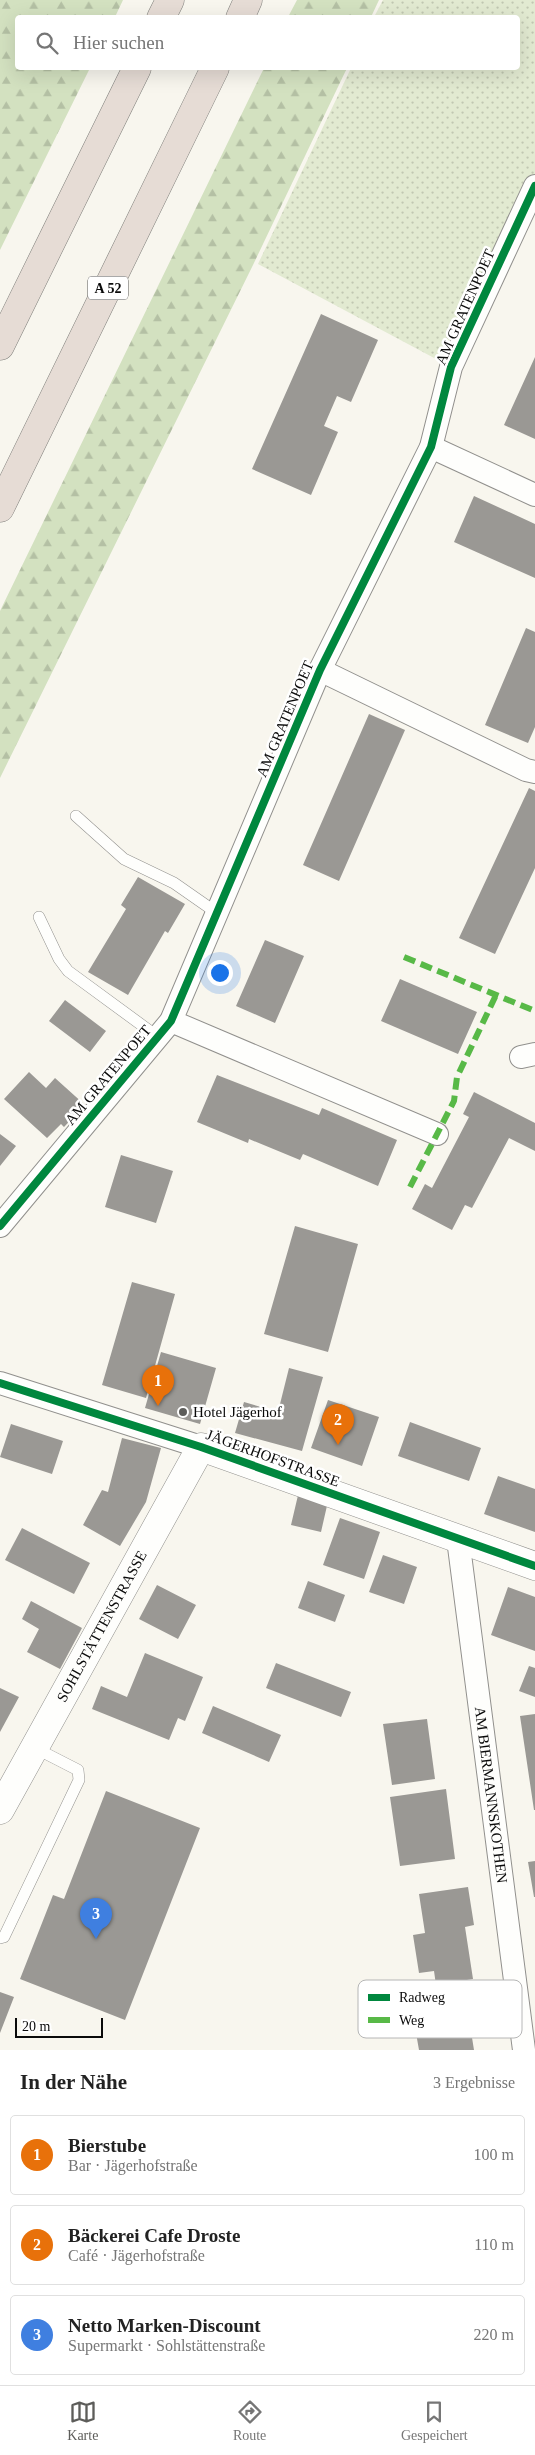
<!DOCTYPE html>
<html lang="de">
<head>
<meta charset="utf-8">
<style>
  body { margin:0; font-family:"Times New Roman",serif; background:#f2f2f2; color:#222 }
  .scale { position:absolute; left:15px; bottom:12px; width:88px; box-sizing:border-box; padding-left:5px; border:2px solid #0a0a0a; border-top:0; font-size:14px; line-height:18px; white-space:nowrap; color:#0a0a0a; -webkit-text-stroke:4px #fff; paint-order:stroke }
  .you { position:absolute; left:219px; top:972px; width:18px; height:18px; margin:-12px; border:4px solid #fff; border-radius:50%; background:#1a73e8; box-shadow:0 0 0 8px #1a73e833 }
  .badge { display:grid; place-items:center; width:32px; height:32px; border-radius:50%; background:#5d5d5a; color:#fff; font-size:16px; font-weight:700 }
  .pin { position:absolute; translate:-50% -41px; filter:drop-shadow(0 1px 2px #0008) }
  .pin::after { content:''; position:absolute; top:26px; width:18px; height:15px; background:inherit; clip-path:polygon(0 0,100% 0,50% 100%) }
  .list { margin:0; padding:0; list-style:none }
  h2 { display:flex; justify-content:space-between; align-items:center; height:65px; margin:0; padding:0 20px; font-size:21px }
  h2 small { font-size:16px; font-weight:400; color:#767676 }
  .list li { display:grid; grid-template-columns:32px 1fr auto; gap:15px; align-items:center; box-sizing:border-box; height:80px; margin:0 10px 10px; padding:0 10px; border:1px solid #e0e0e0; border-radius:5px }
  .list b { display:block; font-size:19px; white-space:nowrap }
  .list p { margin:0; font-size:16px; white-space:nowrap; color:#767676 }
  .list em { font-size:16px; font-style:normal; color:#767676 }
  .icon { flex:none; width:28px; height:28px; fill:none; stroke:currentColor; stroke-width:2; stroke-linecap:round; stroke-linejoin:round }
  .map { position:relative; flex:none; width:535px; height:2050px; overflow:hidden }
  .search { position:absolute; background:#fff; box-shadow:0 5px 20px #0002; left:15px; right:15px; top:15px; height:55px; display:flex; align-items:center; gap:12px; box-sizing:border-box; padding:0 18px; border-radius:5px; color:#767676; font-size:19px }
  .sheet { height:335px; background:#fff }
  nav { display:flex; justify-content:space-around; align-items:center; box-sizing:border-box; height:70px; border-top:1px solid #e0e0e0; background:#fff; font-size:14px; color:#767676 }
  nav a { display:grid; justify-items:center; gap:2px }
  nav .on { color:#5d5d5a }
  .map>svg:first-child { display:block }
</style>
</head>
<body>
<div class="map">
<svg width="535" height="2050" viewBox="0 0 535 2050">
  <defs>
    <pattern id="forest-firs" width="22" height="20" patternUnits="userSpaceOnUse" patternTransform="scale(1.25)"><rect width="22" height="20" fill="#d3e1c0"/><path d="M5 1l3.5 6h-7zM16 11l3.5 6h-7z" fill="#b4c0a4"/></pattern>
    <pattern id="garden-dots" width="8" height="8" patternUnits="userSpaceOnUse" patternTransform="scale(1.25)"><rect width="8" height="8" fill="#e2ead1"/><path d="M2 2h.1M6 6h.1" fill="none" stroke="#c1c7b2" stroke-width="1.8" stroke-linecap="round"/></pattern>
  </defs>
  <rect width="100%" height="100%" fill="#f8f6ee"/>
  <!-- forest -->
  <path fill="url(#forest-firs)" d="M0,0H123L115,17L18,18V68H90L0,250Z
    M297,0H379L371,17H288Z
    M264,68H347L253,265L0,778V611Z"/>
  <!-- garden -->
  <path fill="url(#garden-dots)" d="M383,0H535V186L451,367L258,264L351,68H518V18L374,17Z"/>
  <!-- building -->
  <path fill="#9a9894" d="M321,314L378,340L351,402L337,396L324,426L338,432L311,495L252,469Z
    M535,357V439L504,425Z
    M474,496L535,524V578L454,542Z
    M526,628L535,632V727L528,743L485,725Z
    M369,714L405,730L339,881L303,865Z
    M529,788L535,791V868L495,954L459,938Z
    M138,877L185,904L168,933L165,931L128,995L88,972L126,909L121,905Z
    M265,940L304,956L275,1023L236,1006Z
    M400,979L477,1012L458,1054L381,1021Z
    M65,1000L106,1031L90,1052L49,1021Z
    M29,1072L46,1088L55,1078L85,1105L64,1127L61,1124L47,1138L4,1099Z
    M217,1075L319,1115L322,1108L397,1140L378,1186L303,1154L300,1160L249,1139L248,1143L197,1122Z
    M474,1092L535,1123V1151L509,1138L472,1208L465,1205L452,1230L412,1209L425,1184L432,1188L469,1117L463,1114Z
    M0,1134L16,1146L0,1166Z
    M121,1155L173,1171L156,1223L105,1207Z
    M295,1226L358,1244L328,1352L264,1334Z
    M132,1282L175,1294L146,1398L102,1385Z
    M161,1352L216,1368L200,1424L145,1408Z
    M289,1368L323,1377L302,1451L235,1433L244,1402L278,1412Z
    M328,1400L379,1417L362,1466L311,1448Z
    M410,1422L481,1448L469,1481L398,1456Z
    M11,1424L63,1441L52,1474L0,1457Z
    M122,1438L161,1448L146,1502L120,1546L83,1525L102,1490L108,1492Z
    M498,1476L535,1489V1532L484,1514Z
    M299,1491L329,1497L321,1532L291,1525Z
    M340,1518L380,1532L364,1579L323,1565Z
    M22,1528L90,1563L74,1594L5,1560Z
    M383,1555L417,1567L404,1604L369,1592Z
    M308,1581L345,1595L335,1622L298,1608Z
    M157,1585L196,1605L178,1639L139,1619Z
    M508,1587L535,1597V1651L491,1635Z
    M31,1601L82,1628L60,1669L27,1652L39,1629L22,1619Z
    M145,1653L203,1677L185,1721L178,1718L169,1740L92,1709L101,1686L127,1697Z
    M276,1663L351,1692L341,1717L266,1688Z
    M529,1666L535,1668V1697L519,1691Z
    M0,1688L19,1697L0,1732Z
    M213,1706L281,1735L269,1762L202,1733Z
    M535,1714V1810H534L520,1716Z
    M427,1719L435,1779L392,1785L383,1724Z
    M446,1789L455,1859L400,1866L390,1797Z
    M106,1791L200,1828L125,2020L20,1979L53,1895L64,1899Z
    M535,1861V1897H534L528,1862Z
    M468,1887L474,1925L465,1927L473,1979L436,1985L434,1971L419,1973L413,1935L425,1933L419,1894Z
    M0,1992L14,1997L0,2033Z
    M470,2025L474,2050H419L416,2033Z"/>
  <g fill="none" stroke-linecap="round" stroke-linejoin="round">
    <!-- service casing -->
    <g stroke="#91908d" stroke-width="12">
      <path id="service" d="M76,816L124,859L174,883L217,913
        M39,917L59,959L68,971L158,1037
        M0,1938L4,1937L79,1780L78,1770L35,1748"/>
    </g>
    <!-- minor casing -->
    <g stroke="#91908d" stroke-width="24">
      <g id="minor">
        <path d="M431,447L535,495"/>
        <path d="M320,670L526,770L535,772"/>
        <path d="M171,1021L437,1134"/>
        <path d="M521,1057L535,1054"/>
        <path d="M0,1226L171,1021L320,670L431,447L451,367L535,186"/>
        <path d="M0,1383L201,1447"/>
        <path id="s1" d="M458,1539L524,2050"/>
      </g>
    </g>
    <!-- tertiary casing -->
    <g stroke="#91908d" stroke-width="29">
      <g id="tertiary">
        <path id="s2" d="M0,1810L201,1447L535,1566"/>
      </g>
    </g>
    <!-- motorway casing -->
    <g stroke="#7e7e7a" stroke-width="29">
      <path id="motorway" d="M161,18L170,0
        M240,18L248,0
        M0,346L137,68
        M0,508L215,68"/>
    </g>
    <!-- service -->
    <use href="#service" stroke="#fefefc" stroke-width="11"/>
    <!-- minor -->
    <use href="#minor" stroke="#fefefc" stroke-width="22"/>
    <!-- tertiary -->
    <use href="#tertiary" stroke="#fefefc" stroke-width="28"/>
    <!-- motorway -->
    <use href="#motorway" stroke="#e6dcd5" stroke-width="28"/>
    <!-- quiet -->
    <path stroke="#58b947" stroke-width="6" stroke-dasharray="12 6" stroke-linecap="butt" d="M404,957L535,1011
      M410,1187L454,1101L457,1077L496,995"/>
    <!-- cycleway casing -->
    <g stroke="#fff" stroke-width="11">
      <path id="cycleway" d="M0,1226L171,1021L320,670L431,447L451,367L535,186
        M0,1383L201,1447L535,1566"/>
    </g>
    <!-- cycleway -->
    <use href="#cycleway" stroke="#00873e" stroke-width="8"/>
  </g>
  <!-- markers -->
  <circle fill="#5d5d5a" stroke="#fff" stroke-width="2" cx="183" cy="1412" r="5"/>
  <g text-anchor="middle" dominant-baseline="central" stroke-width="5" stroke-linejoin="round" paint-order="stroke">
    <!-- shield labels -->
    <rect fill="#fff" stroke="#545454" stroke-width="1" x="88" y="276.5" width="40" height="23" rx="4"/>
    <g font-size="14" font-weight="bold" fill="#0a0a0a">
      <text x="108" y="288">A 52</text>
    </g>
    <!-- street labels -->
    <g font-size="15" fill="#0a0a0a" stroke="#fff">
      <text transform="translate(465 307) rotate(-66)">AM GRATENPOET</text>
      <text transform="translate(285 719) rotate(-67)">AM GRATENPOET</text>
      <text transform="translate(108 1075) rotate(-50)">AM GRATENPOET</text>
      <text transform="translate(273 1458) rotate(20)">JÄGERHOFSTRASSE</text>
      <text stroke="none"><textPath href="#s2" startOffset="210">SOHLSTÄTTENSTRASSE</textPath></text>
      <text stroke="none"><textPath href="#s1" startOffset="258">AM BIERMANNSKOTHEN</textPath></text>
    </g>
    <!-- poi labels -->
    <g font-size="15" fill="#0a0a0a" stroke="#fff" text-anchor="start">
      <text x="193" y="1412">Hotel Jägerhof</text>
    </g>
  </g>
  <!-- legend -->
  <rect x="358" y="1980" width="164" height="58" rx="8" fill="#fff" stroke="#b6b6b6" stroke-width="1"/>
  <rect x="368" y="1994" width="22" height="7" fill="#00873e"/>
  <rect x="368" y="2017" width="22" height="6" fill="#58b947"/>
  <g font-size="14" fill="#0a0a0a">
    <text x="399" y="2002">Radweg</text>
    <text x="399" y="2025">Weg</text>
  </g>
</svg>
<div class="scale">20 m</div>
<div class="you"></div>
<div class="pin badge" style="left:158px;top:1406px;background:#e8710a">1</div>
<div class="pin badge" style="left:338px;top:1445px;background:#e8710a">2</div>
<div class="pin badge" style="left:96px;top:1939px;background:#3f7fe0">3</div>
<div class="search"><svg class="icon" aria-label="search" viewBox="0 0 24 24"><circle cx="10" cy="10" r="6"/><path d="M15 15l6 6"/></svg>Hier suchen</div>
</div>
<section class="sheet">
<h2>In der Nähe<small>3 Ergebnisse</small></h2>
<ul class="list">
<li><span class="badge" style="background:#e8710a">1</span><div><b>Bierstube</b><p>Bar · Jägerhofstraße</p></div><em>100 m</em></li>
<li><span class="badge" style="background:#e8710a">2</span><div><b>Bäckerei Cafe Droste</b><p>Café · Jägerhofstraße</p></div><em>110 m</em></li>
<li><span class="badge" style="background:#3f7fe0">3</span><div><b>Netto Marken-Discount</b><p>Supermarkt · Sohlstättenstraße</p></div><em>220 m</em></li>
</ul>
</section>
<nav>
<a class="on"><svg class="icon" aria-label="map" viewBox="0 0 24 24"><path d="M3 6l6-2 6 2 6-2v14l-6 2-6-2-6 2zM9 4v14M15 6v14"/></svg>Karte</a>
<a><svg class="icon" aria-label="directions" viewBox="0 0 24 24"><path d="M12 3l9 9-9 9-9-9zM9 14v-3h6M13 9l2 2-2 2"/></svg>Route</a>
<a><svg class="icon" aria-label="saved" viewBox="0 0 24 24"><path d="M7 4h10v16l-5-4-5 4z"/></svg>Gespeichert</a>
</nav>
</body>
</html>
